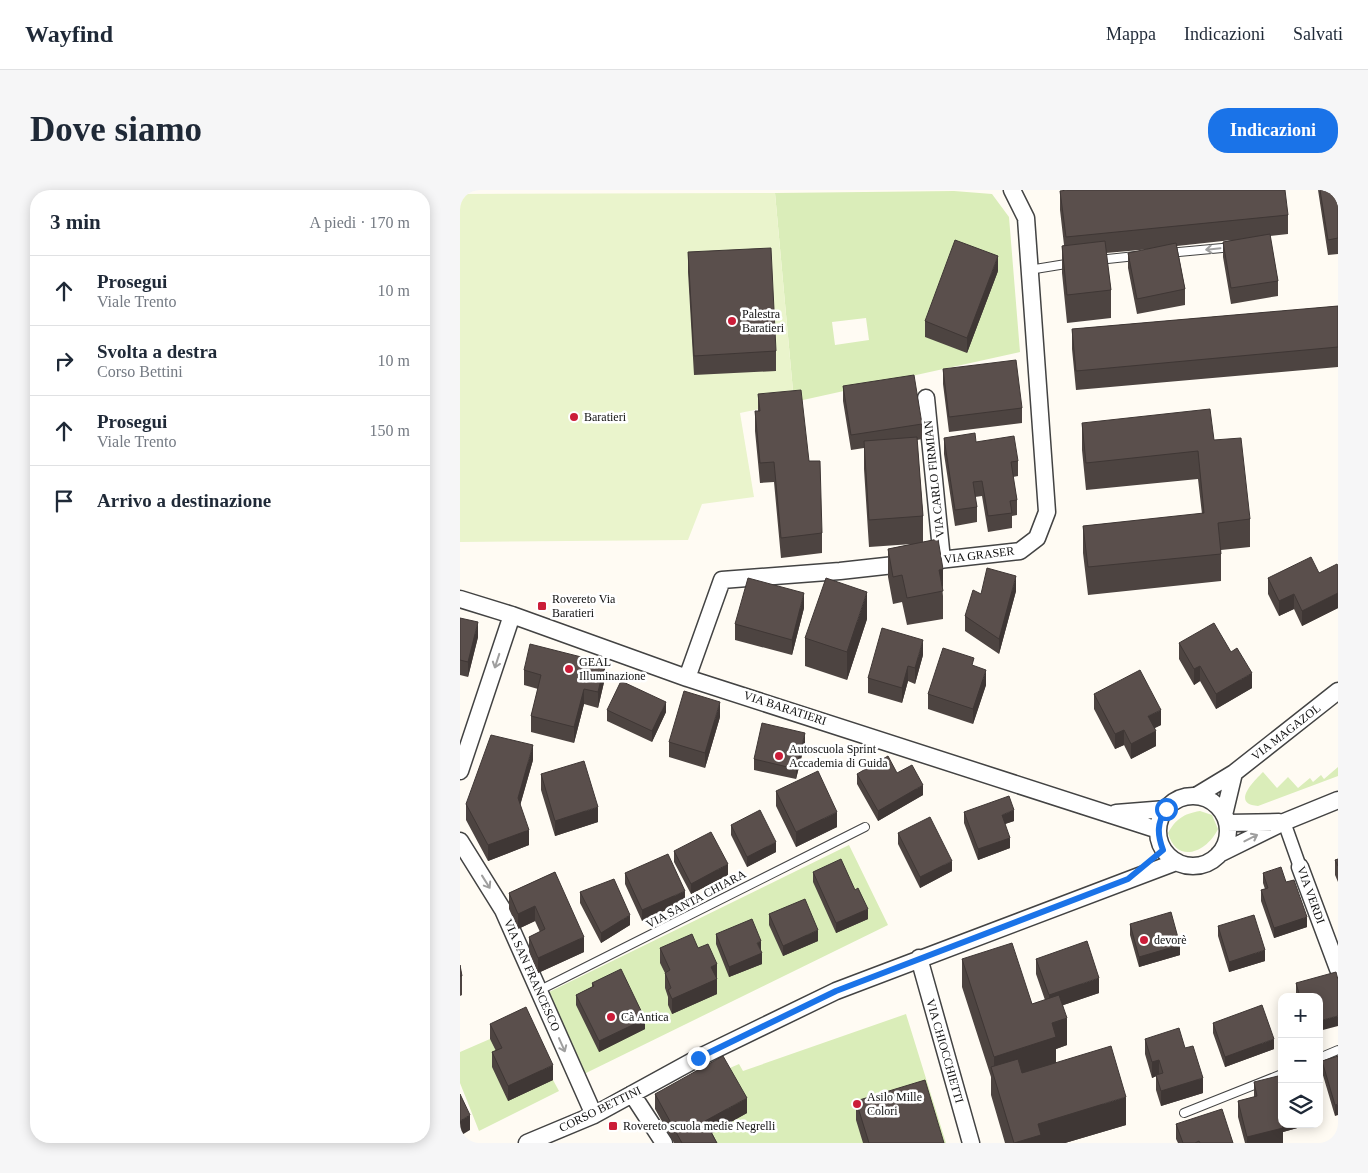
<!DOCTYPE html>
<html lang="it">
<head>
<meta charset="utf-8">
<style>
  body { margin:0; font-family:Georgia,serif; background:#f6f6f7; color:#1f2937 }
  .controls { position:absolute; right:15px; bottom:15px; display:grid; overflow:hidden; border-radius:10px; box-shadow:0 2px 12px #0003 }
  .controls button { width:45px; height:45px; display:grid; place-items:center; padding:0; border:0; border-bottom:1px solid #e0e1e3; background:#fff; color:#1f2937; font:25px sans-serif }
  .stop { position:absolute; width:15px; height:15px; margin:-11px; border:4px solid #1a73e8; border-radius:50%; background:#fff }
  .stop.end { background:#1a73e8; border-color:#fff; box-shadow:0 1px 5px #0008 }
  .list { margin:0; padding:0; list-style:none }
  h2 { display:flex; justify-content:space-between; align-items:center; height:65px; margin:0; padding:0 20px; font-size:21px }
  h2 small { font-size:16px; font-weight:400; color:#747a83 }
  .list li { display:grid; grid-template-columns:32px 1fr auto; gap:15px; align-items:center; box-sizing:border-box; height:70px; padding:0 20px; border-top:1px solid #e0e1e3 }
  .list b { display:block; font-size:19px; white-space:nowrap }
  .list p { margin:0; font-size:16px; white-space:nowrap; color:#747a83 }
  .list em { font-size:16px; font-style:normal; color:#747a83 }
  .icon { flex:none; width:28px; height:28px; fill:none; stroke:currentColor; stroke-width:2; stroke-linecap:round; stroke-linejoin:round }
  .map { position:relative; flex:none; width:878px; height:953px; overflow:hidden; border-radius:20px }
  header { display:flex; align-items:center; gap:30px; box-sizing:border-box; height:70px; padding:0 25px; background:#fff; border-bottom:1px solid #e0e1e3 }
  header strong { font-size:24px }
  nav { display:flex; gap:28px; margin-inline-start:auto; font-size:18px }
  .intro { display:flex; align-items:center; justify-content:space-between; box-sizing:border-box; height:120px; padding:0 30px }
  h1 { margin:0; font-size:35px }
  .button { padding:12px 22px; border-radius:20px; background:#1a73e8; color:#fff; font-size:18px; font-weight:700 }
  main { display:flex; gap:30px; padding:0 30px }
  aside { flex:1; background:#fff; border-radius:20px; box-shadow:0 2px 12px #0003 }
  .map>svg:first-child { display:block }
</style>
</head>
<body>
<header>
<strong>Wayfind</strong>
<nav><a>Mappa</a><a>Indicazioni</a><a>Salvati</a></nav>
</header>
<div class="intro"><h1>Dove siamo</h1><a class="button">Indicazioni</a></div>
<main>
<aside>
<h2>3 min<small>A piedi · 170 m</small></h2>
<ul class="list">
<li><svg class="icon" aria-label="ahead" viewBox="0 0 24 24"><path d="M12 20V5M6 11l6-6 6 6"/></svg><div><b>Prosegui</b><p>Viale Trento</p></div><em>10 m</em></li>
<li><svg class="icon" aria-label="right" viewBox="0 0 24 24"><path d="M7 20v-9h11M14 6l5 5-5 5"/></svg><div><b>Svolta a destra</b><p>Corso Bettini</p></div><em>10 m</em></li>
<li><svg class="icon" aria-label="ahead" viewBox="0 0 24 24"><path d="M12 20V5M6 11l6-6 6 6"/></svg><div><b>Prosegui</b><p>Viale Trento</p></div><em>150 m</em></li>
<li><svg class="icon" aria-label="arrive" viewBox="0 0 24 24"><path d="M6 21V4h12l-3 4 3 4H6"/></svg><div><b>Arrivo a destinazione</b></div></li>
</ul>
</aside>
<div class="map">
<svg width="878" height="953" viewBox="0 0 878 953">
  <rect width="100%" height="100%" fill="#fffbf3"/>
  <!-- green -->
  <path fill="#daedb9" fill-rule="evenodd" d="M494,1L532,4L549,27L560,162L334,212L315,3ZM406,128L409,150L375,155L372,132Z
    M878,577V586L798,616C770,614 795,590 803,582L817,598L828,587L838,598L850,588L853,592L861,585L864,589Z
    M740,621L752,625L758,639C747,662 717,675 708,643C716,629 723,624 740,621Z
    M389,655L428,735L124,884L85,804Z
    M446,824L486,953H249L245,946L263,881L279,874L283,881Z
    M30,849L93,890L99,901L19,941L0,893V862Z"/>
  <!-- pitch -->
  <path fill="#eaf4cc" d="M315,3L334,212L280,223L294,307L242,314L228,350L0,352V4Z"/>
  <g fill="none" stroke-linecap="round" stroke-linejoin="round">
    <!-- service casing -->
    <g stroke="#434343" stroke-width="10">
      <path id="service" d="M708,63L773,57
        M638,70L676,66
        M569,80L612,73
        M78,801L405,637
        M859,868L878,860
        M724,923L822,884"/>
    </g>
    <!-- pedestrian casing -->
    <g stroke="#434343" stroke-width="15">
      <path id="pedestrian" d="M824,632L840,677"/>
    </g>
    <!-- minor casing -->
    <g stroke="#434343" stroke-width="19">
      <path id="minor" d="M466,208L482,370
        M0,409L52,425L227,488L698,640
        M227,488L262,390L380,381L560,361L577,348L587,322L566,28L552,0
        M0,581L52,425
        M736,606L774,583L878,501
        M698 641a35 35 0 1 1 70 0a35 35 0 1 1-70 0Z
        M656,623L706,619
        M764,625L774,583
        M767,633L819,632
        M0,651L43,720L134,925
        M759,664L824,632L878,610
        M840,677L878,779
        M459,768L511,953
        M172,904L204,953
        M67,953L134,925L238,868L376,801L716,672"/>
    </g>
    <!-- service -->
    <use href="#service" stroke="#fff" stroke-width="8"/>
    <!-- pedestrian -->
    <use href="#pedestrian" stroke="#fff" stroke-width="12"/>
    <!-- minor -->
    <use href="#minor" stroke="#fff" stroke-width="16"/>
  </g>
  <!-- wall -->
  <path fill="#4d4441" d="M858,0H878V64L868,65Z
    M600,1L828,25V44L810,46L818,91V106L771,114L763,67V52L772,50L717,56L725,99V115L677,124L668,78V63L691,59L646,63L651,100V128L607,133L602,83V56L604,55L600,20Z
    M228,62L316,161V181L234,185L228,82Z
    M538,81L507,163L465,147V131Z
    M878,116V177L616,200L612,159V139Z
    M483,179L562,218V233L489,242L483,194Z
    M383,196L462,234V249L457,250L463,326V352L478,349L483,406V429L447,435L442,412L433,414L428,387V359L452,354L409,357L404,279V258L391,260L383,211Z
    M298,204L349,271L362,343V363L321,368L314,292L300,293L295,241V221H298Z
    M622,233L754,250L790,329V357L761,360V391L628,405L623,363V336L742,324L738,289L626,300L622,260Z
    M484,248L516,252L558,271V286L553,287L557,310V325L552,326V338L528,342L522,306L515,307L517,317V332L495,336L484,264Z
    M878,376V418L842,436L834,419L819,426L808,404V388L859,383Z
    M556,401L539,464L505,441V426L521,404Z
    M344,418L332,465L275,450V434Z
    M0,428L18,447L8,487L0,485Z
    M407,429L387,490L345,476V448Z
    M719,453L792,498L756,519L740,491L734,495L719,469Z
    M463,465L455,494L448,491L442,513L408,503V488Z
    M514,476L526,495L513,534L468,519V504Z
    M64,480L145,488L138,518L124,514L114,553L71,542V526L78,499L64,495Z
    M634,504L701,535L695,538L696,556L671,569L664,555L655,559L634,519Z
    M147,520L206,522L192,552L147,531Z
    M260,527L245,578L209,567V552Z
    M345,553L336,589L294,580V569Z
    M73,570L60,615L69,655L28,671L6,630V614Z
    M437,583L463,605L418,631L397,594V584Z
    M81,584L138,632L95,646L81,600Z
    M316,601L377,637L336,657L316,616Z
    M504,622L554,631L545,634L550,658L518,670L504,633Z
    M271,635L316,662L287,677L271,645Z
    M438,643L492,681L460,698L438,654Z
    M214,661L268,685L231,704L214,672Z
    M878,669V692L875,685V670Z
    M95,682L124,762L78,783L69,762V747L80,742L75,731L58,739L49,719V703Z
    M353,682L395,700L408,729L376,743L353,692Z
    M165,683L225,711L182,731L165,694Z
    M803,683L826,692L847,737L814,748L801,711V700L805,699L803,693Z
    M120,702L170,735L141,753L120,713Z
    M309,724L358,751L323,766L309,735Z
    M670,734L720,765L679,777L670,745Z
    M758,736L805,771L769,782L758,746Z
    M256,744L301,762L302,774L269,787L256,754Z
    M200,758H238L257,774V804L212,824L208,815V807L205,798V783L200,773Z
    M502,769L572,814L585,810L576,784V769L639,803L603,815L607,855L596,859V872L666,935L605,953H545L531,905V887L502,797Z
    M0,775L2,786V805L0,806Z
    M132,793L185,839L139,862L116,815V805L132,797Z
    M836,793L859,807H837L836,803Z
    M753,833L814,859L765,877L753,843Z
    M30,834L93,890L48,911L32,877V862L36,861L30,849Z
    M685,849L725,858L743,903L701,916L696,900V886L692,888L685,864Z
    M878,866L875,926L862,882V871Z
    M794,892L848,934V935L823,942V953H785L778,927V911L794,907Z
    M195,904L287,923L252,943L257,953H214L195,919Z
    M396,911L484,953H403L396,930Z
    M716,934L773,953H718L716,949Z"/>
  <!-- shaded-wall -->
  <path fill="#3f3735" d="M538,66V81L507,163V148Z
    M483,379V406V401L479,380Z
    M556,386V401L539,464V449Z
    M407,402V429L387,490V462Z
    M344,403V418L332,465V450Z
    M878,403V418L842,436V421Z
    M834,404V419L819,426V411Z
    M18,432V447L8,487V472Z
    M463,450V465L455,494V478Z
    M145,473V488L138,518V502Z
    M448,476V491L442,513V498Z
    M740,476V491L734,495V479Z
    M526,480V495L513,534V519Z
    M792,483V498L756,519V504Z
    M124,499V514L114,553V537Z
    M206,512V522L192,552V541Z
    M260,512V527L245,578V563Z
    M701,520V535L688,541V526Z
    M664,540V555L655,559V544Z
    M696,541V556L671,569V554Z
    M345,543V553L336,589V579Z
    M73,555V570L58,623V608Z
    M463,595V605L418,631V621Z
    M138,617V632L95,646V631Z
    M554,620V631L542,635V625Z
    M377,622V637L336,657V642Z
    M69,640V655L28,671V655Z
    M550,648V658L518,670V659Z
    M316,652V662L287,677V667Z
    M492,671V681L460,698V687Z
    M268,674V685L231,704V694Z
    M225,701V711L182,731V720Z
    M75,716V731L58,739V724Z
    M408,719V729L376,743V733Z
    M170,725V735L141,753V743Z
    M847,727V737L814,748V738Z
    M358,740V751L323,766V756Z
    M124,747V762L78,783V768Z
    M301,751V762L297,753Z
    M720,755V765L679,777V767Z
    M805,760V771L769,782V772Z
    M302,763V774L269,787V777Z
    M257,774V804L212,824V809L251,777Z
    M639,788V803L589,820V805Z
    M878,826V836L859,841V831Z
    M607,828V855L596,859V874L536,894L534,886V867L592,833Z
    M185,829V839L139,862V851Z
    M814,849V859L765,877V867Z
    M699,870V885L692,888V872Z
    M93,875V890L48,911V896Z
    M743,888V903L701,916V901Z
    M666,907V935L605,953H555L578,934Z
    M287,908V923L245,946V931Z
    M878,914V925L875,926V915Z
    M10,925V940L0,946V931Z
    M820,927H822V934H848V935L823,942V953H787V947Z"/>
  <!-- building -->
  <path fill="#5a4f4c" stroke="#3f3735" d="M607,0H825L828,25L606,47L600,1Z
    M860,0H878V48L868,50Z
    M810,44L818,91L771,98L763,52Z
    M495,50L538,66L507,148L465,131Z
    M645,51L651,100L607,105L602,56Z
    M716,53L725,99L677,109L668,63Z
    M311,58L316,161L234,166L228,62Z
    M878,116V157L616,181L612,139Z
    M556,170L562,218L489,227L483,179Z
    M454,185L462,234L391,245L383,196Z
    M341,200L349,271H360L362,343L321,348L314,272L300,273L295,221H300L298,204Z
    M750,219L754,250L781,248L790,329L758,333L761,364L628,377L623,336L744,323L738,261L626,273L622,233Z
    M515,243L516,252L554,246L558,271L551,272L557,310L550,311L552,323L528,326L522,291L513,292L517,317L495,320L484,248Z
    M457,247L463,326L409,330L404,251Z
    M478,349L483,379L479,380L483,401L447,408L442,385L433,387L428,359Z
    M851,367L859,383L877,374L878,376V403L842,421L834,404L819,411L808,388Z
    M527,378L556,386L539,449L505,426L513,400L521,404Z
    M288,388L344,403L332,450L275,434Z
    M366,388L407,402L387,462L345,448Z
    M0,428L18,432L8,472L0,470Z
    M754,433L771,462L777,458L792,483L756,504L740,476L734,479L719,453Z
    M422,438L463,450L455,478L448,476L442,498L408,488Z
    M70,454L145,473L138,502L124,499L114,537L71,526L81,485L64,480Z
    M483,458L514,468L512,475L526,480L513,519L468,504Z
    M680,480L701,520L688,526L696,541L671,554L664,540L655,544L634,504Z
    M161,491L206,512L192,541L147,520Z
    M224,501L260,512L245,563L209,552Z
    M302,533L345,543L336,579L294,569Z
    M31,545L73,555L58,608L69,640L28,655L6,614Z
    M428,566L437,583L452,575L463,595L418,621L397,584Z
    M124,571L138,617L95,631L81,584Z
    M358,581L377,622L336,642L316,601Z
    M549,606L554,620L542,625L550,648L518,659L504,622Z
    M300,620L316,652L287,667L271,635Z
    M470,627L492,671L460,687L438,643Z
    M251,642L268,674L231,694L214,661Z
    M208,664L225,701L182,720L165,683Z
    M381,669L395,700L398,698L408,719L376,733L353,682Z
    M878,669V676L875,670Z
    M821,677L826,692L834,690L847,727L814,738L801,700L808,698L803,683Z
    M95,682L124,747L78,768L69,747L85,739L75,716L58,724L49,703Z
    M154,689L170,725L141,743L120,702Z
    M345,709L358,740L323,756L309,724Z
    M711,722L720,755L679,767L670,734Z
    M794,725L805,760L769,772L758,736Z
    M292,729L301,751L297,753L302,763L269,777L256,744Z
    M232,744L238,758L248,754L257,774L251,777L257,789L212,809L208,800L211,798L205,783L210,780L200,758Z
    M627,751L639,788L589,805L576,769Z
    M552,753L572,814L599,805L607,828L592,833L596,847L534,867L502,769Z
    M0,775L2,786H0Z
    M161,779L185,829L139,851L116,805L134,796L132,793Z
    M876,782L878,790V826L859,831V807H840L836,793Z
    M802,815L814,849L765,867L753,833Z
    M66,817L93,875L48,896L32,862L42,858L30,834Z
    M719,838L725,858L733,856L743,888L701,901L696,885L703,883L699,870L692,872L685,849Z
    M651,856L666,907L578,934L581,945L554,953L531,877L558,869L562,883Z
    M263,866L287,908L245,931L257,953H222L195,904Z
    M878,866V914L875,915L862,871Z
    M822,885V927H820L823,938L787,947L778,911L797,906L794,892Z
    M465,890L484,953H409L396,911Z
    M0,904L10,925L0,931Z
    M762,919L773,953H740L739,951L735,953H723L716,934Z"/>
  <!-- one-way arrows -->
  <defs><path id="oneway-shaft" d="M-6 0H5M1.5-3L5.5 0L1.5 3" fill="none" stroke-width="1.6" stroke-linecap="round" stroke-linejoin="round" transform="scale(1.25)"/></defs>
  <g stroke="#9f9f9f">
    <use href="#oneway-shaft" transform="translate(753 59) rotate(174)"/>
    <use href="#oneway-shaft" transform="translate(37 471) rotate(108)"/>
    <use href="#oneway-shaft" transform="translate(791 648) rotate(-27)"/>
    <use href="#oneway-shaft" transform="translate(26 692) rotate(58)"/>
    <use href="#oneway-shaft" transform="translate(102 855) rotate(66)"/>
  </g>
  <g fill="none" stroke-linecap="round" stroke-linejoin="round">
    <!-- route -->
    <path stroke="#1a73e8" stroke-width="6" d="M238,868L376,801L668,689L703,660C697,644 697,633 706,619"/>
  </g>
  <!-- markers -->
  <g fill="#cb1d39" stroke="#fff" stroke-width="2">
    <circle cx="272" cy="131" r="5"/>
    <circle cx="114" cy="227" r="5"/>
    <rect x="77" y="411" width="10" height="10" rx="2.5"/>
    <circle cx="109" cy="479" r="5"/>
    <circle cx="319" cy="566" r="5"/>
    <circle cx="684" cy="750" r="5"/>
    <circle cx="151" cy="827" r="5"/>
    <circle cx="397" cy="914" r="5"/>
    <rect x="148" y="931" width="10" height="10" rx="2.5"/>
  </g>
  <g text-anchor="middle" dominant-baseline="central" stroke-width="5" stroke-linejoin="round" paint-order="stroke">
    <!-- poi labels -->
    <g font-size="12" fill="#101010" stroke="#fff" text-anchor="start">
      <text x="282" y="124">Palestra<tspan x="282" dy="14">Baratieri</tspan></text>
      <text x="124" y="227">Baratieri</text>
      <text x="92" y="409">Rovereto Via<tspan x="92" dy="14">Baratieri</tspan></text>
      <text x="119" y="472">GEAL<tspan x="119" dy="14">Illuminazione</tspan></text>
      <text x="329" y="559">Autoscuola Sprint<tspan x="329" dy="14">Accademia di Guida</tspan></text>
      <text x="694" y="750">devorè</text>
      <text x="161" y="827">Cà Antica</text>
      <text x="407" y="907">Asilo Mille<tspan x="407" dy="14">Colori</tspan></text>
      <text x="163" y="936">Rovereto scuola medie Negrelli</text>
    </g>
    <!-- street labels -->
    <g font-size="12" fill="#101010" stroke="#fff">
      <text transform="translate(474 289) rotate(-96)">VIA CARLO FIRMIAN</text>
      <text transform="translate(519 365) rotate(-7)">VIA GRASER</text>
      <text transform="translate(325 518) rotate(18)">VIA BARATIERI</text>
      <text transform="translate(826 542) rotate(-38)">VIA MAGAZOL</text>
      <text transform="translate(851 705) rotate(70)">VIA VERDI</text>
      <text transform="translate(236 709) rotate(-28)">VIA SANTA CHIARA</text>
      <text transform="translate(72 785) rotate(66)">VIA SAN FRANCESCO</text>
      <text transform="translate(485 861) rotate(74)">VIA CHIOCCHIETTI</text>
      <text transform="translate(140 919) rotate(-26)">CORSO BETTINI</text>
    </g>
  </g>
</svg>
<div class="controls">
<button>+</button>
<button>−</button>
<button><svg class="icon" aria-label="layers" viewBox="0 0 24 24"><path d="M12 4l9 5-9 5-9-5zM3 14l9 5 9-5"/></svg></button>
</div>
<div class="stop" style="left:706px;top:619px"></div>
<div class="stop end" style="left:238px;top:868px"></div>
</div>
</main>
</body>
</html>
